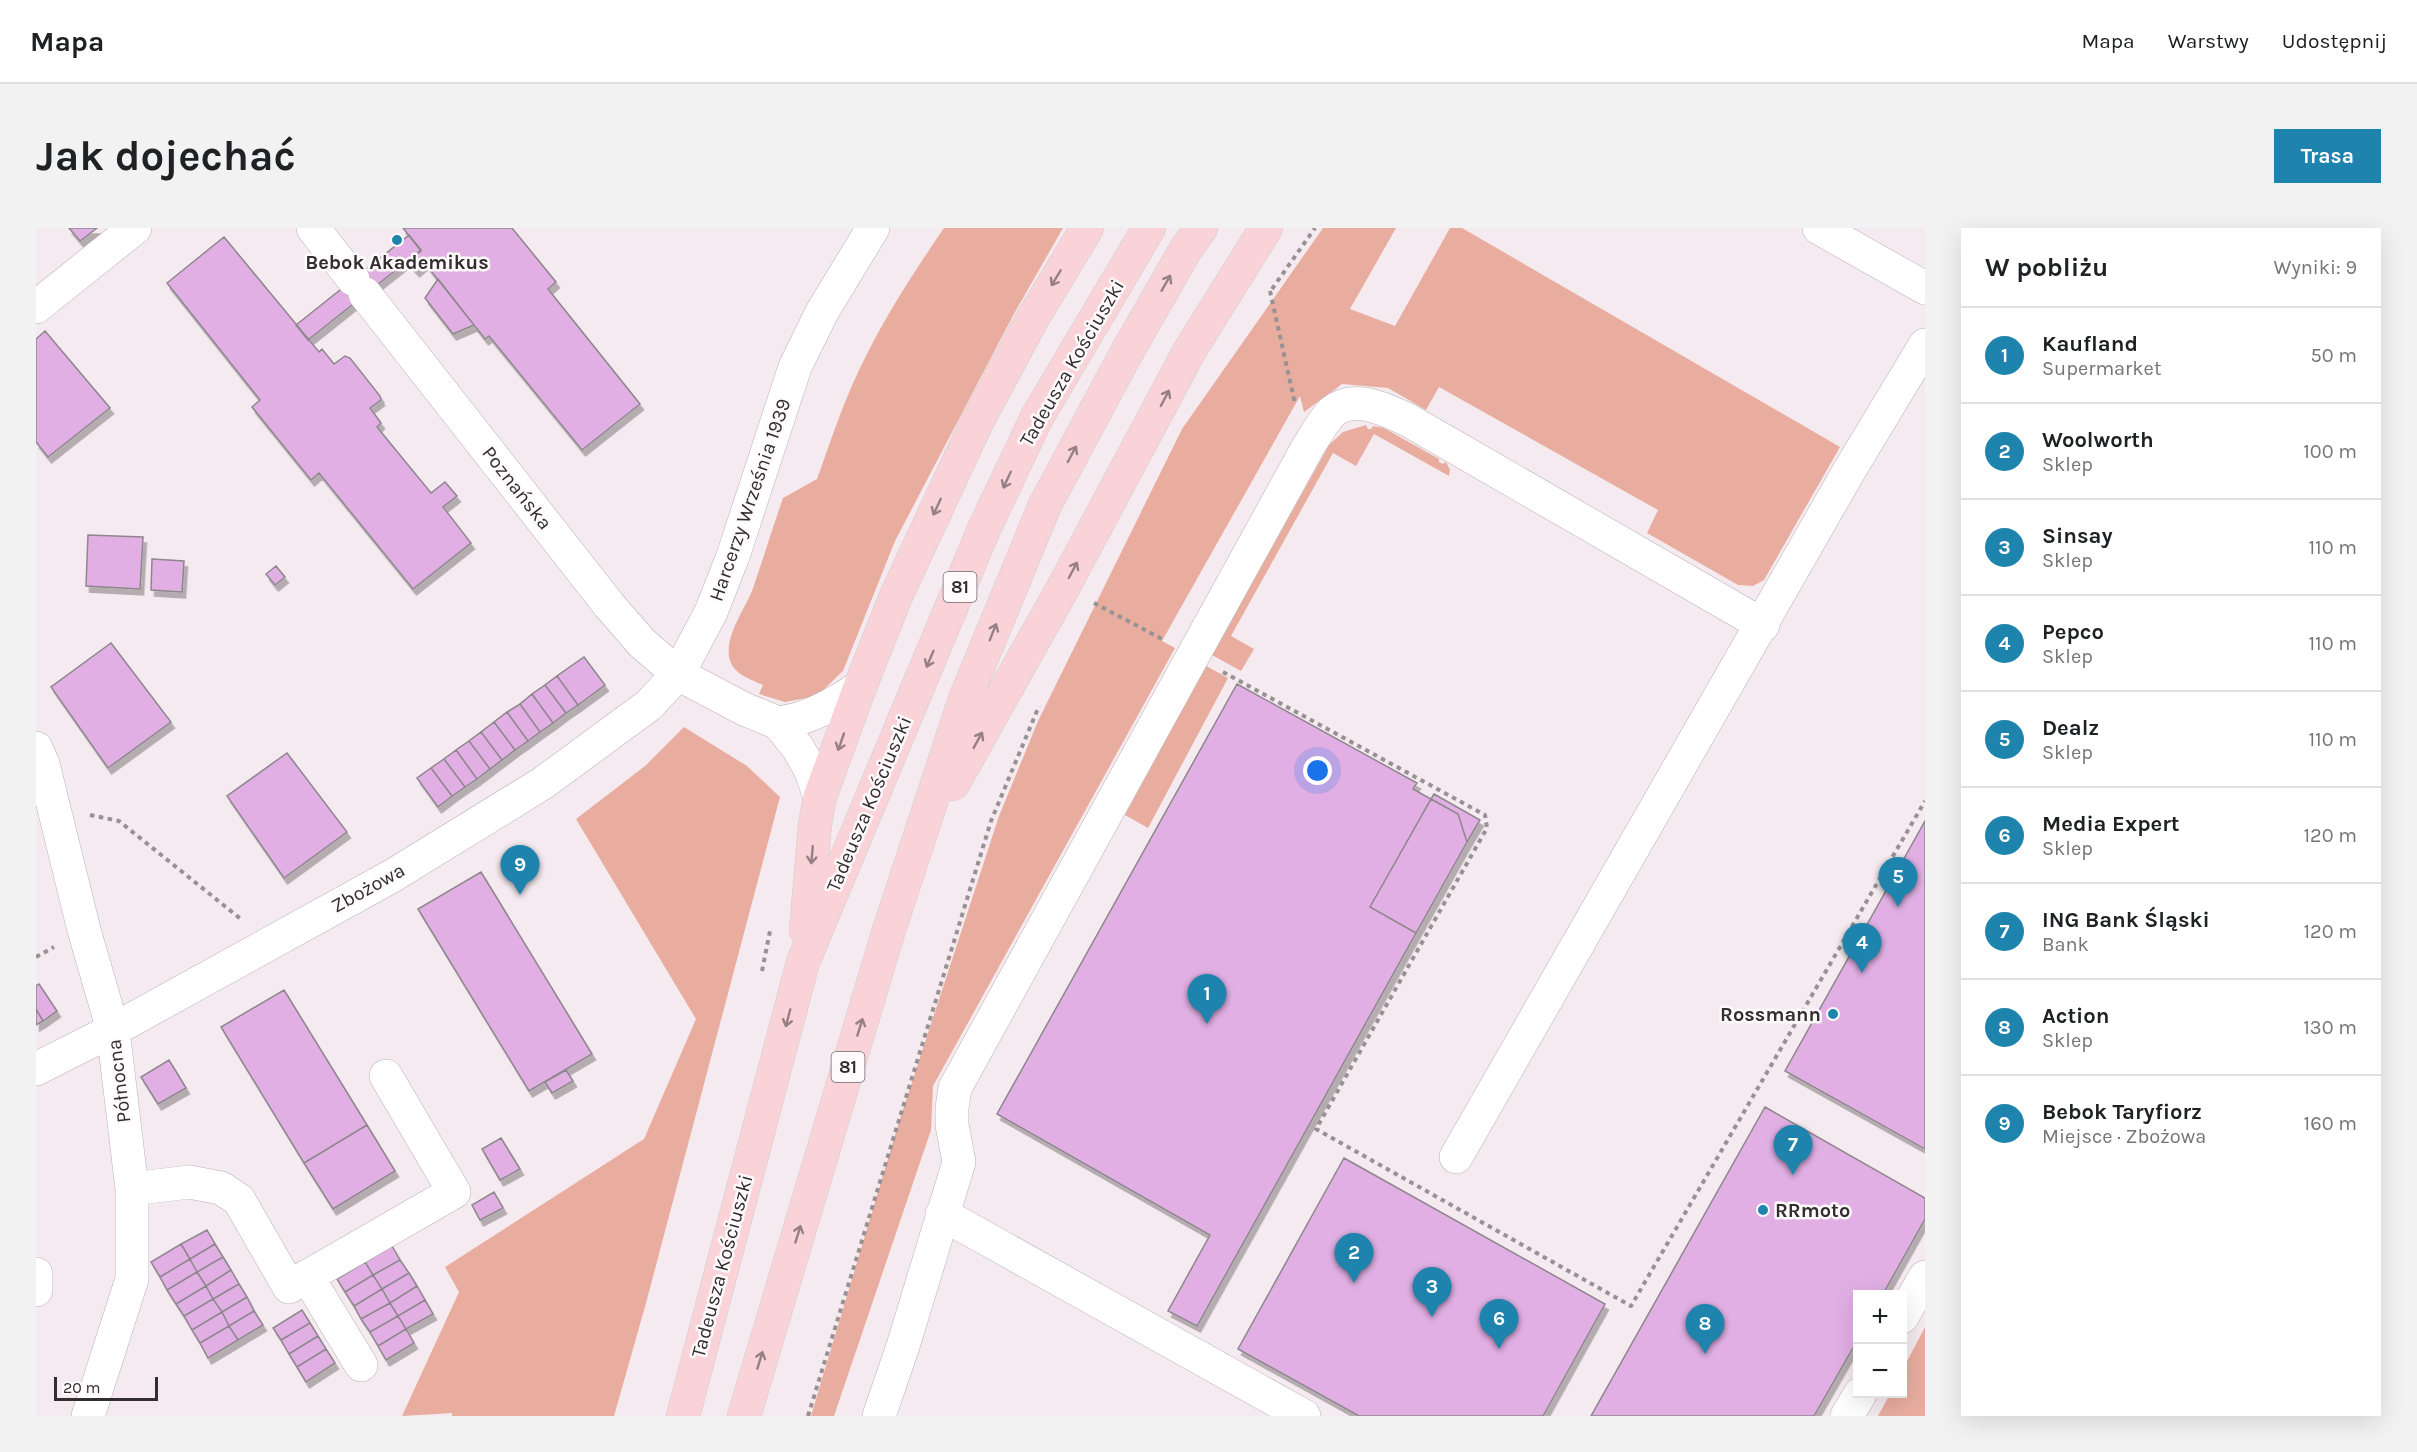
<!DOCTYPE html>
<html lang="pl">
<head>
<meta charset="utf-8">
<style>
  body { margin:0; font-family:Karla,sans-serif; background:#f2f2f2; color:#202124 }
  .controls { position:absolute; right:18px; bottom:18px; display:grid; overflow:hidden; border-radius:0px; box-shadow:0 6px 24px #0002 }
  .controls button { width:54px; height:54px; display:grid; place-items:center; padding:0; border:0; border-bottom:2px solid #e0e0e0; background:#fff; color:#202124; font:30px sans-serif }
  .scale { position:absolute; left:18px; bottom:15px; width:104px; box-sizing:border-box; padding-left:6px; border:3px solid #322e30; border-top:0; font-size:16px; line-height:21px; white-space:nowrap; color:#322e30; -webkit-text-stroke:4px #fefafc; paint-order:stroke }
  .you { position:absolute; left:1282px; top:543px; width:21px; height:21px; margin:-15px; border:4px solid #fff; border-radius:50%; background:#1a73e8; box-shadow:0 0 0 9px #1a73e833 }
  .badge { display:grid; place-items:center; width:39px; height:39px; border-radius:50%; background:#1e83ad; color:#fff; font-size:20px; font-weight:700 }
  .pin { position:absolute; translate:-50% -50px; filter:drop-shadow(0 2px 3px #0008) }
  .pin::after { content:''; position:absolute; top:32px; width:21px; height:18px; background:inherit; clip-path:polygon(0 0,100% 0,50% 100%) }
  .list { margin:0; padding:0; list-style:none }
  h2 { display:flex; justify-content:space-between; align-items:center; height:78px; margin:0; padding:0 24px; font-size:26px }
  h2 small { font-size:20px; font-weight:400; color:#757577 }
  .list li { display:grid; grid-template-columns:39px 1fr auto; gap:18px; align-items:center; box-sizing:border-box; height:96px; padding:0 24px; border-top:2px solid #e0e0e0 }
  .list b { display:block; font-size:22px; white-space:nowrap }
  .list p { margin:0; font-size:20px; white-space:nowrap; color:#757577 }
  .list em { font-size:20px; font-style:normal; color:#757577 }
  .map { position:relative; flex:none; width:1889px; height:1188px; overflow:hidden; border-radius:0px }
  header { display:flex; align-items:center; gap:36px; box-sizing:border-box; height:84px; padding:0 30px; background:#fff; border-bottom:2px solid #e0e0e0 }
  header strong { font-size:28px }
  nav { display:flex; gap:33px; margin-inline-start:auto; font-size:21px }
  .intro { display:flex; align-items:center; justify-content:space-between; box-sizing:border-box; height:144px; padding:0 36px }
  h1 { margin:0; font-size:42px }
  .button { padding:15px 27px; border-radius:0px; background:#1e83ad; color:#fff; font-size:21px; font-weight:700 }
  main { display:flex; gap:36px; padding:0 36px }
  aside { flex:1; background:#fff; border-radius:0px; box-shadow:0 6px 24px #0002 }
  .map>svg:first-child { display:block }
</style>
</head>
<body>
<header>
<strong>Mapa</strong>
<nav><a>Mapa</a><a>Warstwy</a><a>Udostępnij</a></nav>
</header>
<div class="intro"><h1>Jak dojechać</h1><a class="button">Trasa</a></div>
<main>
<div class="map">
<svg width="1889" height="1188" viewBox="0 0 1889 1188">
  <defs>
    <filter id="shadow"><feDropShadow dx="3.5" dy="6" stdDeviation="0" flood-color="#0004"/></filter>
  </defs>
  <rect width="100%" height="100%" fill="#f5eaef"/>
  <!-- green -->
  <path fill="#e8ad9f" d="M908,0H1027L979,84L859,313L807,443L781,468L749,474L723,466L727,457C712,450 696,446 693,428C690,407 708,382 716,363C727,332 736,301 747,270L781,251C796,209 810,166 831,126C853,82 880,41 908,0Z
    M1287,0H1360L1314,81L1359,98L1414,0H1426L1804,219L1728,352L1717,358L1702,357L1611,305L1622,282L1403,159L1390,182L1352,160L1306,156L1268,184L1264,168L1126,413L1139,420L897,858L895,902L798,1188H775L863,894L963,588L1002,493L1146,201Z
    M1330,197L1332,201H1335L1337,198L1348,200L1403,231V234L1407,236L1410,234L1414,242L1413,248L1338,206L1320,238L1297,225L1195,408L1218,421L1205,443L1176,427L1293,217L1307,204Z
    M1170,438L1192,450L1112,600L1089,587Z
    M648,499L711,538L744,569L610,1075L578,1188H416V1185L366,1188L423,1064L409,1039L608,911L660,791L540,591L609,538Z
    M1889,1099V1188H1842L1854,1166H1866L1867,1141Z"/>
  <!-- building -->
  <path fill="#e1afe4" stroke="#8d878d" stroke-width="1.5" filter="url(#shadow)" d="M33,0H61L44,13Z
    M367,0H476L520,54L512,61L604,176L546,222L453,108L449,111L438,97L391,38L395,35L393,32L380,43L372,34L385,23Z
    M373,7L385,22L272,112L260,97Z
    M188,9L283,124L286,121L298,136L309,128L314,130L344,168L345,172L334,180L345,195L341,199L395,265L409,254L421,268L407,279L435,315L377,361L283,245L275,252L216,179L224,172L131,55Z
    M402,51L438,97L417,106L389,70Z
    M9,103L74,180L12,229L0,214V111Z
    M52,307L107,309L104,361L50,358Z
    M116,331L148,333L146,364L115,362Z
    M240,338L249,349L239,357L230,346Z
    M75,415L135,494L72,540L15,459Z
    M548,429L569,457L542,477L521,448Z
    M521,448L542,477L530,485L509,457Z
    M1201,456L1381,555L1377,561L1395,571L1334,679L1380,705L1161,1098L1132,1083L1174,1007L961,886Z
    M509,457L530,485L517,495L496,466Z
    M496,466L517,495L504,504L484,476Z
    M484,476L504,504L492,513L471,484Z
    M471,484L492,513L479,522L458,494Z
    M458,494L479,522L466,532L445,504Z
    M445,504L466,532L454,541L433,513Z
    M433,513L454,541L441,551L420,522Z
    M420,522L441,551L429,559L408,531Z
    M251,525L311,604L248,650L191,568Z
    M408,531L429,559L416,568L395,540Z
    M395,540L416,568L402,579L381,550Z
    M1398,566L1444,592L1431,614L1422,586L1395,571Z
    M1395,571L1422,586L1431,614L1380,705L1334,679Z
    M1889,593V921L1749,843Z
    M445,644L556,826L493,863L382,681Z
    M3,756L21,783L7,793L0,781V758Z
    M248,762L331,897L268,935L185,799Z
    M0,781L7,793L0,797Z
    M133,832L150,860L122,876L105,849Z
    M530,842L537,853L516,865L509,854Z
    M1729,879L1889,970V991L1847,1066H1822V1111L1778,1188H1555Z
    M331,897L359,943L297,981L268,935Z
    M465,910L484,941L464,952L446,921Z
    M1308,930L1569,1076L1507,1188H1323L1202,1121Z
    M458,964L467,980L444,992L436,977Z
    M171,1002L179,1016L154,1031L145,1016Z
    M145,1016L154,1031L124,1049L115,1034Z
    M179,1016L187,1029L161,1044L154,1031Z
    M356,1018L364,1032L337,1047L329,1034Z
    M187,1029L195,1042L170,1058L161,1044Z
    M154,1031L161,1044L131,1062L124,1049Z
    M364,1032L373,1045L346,1061L337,1047Z
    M329,1034L337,1047L309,1064L301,1051Z
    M195,1042L203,1056L177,1071L170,1058Z
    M161,1044L170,1058L140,1076L131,1062Z
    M373,1045L381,1058L354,1075L346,1061Z
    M337,1047L346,1061L318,1078L309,1064Z
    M203,1056L211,1069L186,1084L177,1071Z
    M170,1058L177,1071L148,1088L140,1076Z
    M381,1058L389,1072L362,1088L354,1075Z
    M346,1061L354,1075L325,1091L318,1078Z
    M211,1069L218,1083L193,1098L186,1084Z
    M177,1071L186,1084L156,1102L148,1088Z
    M389,1072L397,1086L370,1101L362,1088Z
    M354,1075L362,1088L334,1104L325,1091Z
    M266,1082L274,1095L245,1112L237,1100Z
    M218,1083L227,1097L202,1112L193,1098Z
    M186,1084L193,1098L164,1115L156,1102Z
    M362,1088L370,1101L342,1118L334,1104Z
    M274,1095L282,1108L253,1126L245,1112Z
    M193,1098L202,1112L172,1130L164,1115Z
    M370,1101L378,1115L350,1132L342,1118Z
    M282,1108L290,1121L261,1139L253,1126Z
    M290,1121L299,1135L270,1154L261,1139Z"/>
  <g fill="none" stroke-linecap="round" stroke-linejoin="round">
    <!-- minor casing -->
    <g stroke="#bab0b5" stroke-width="34">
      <path id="minor" d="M277,0L317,51
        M1783,0L1889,60
        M329,66L573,377L606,415L642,446L708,481L742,495L762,520L775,543L784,569
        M0,79L99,0
        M742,495C774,491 798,476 824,459
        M0,520L7,536L48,702L77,802L96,961V1051L52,1188
        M0,841L77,802L356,648L507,555L613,477L642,446L675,384L697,328L759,139L786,84L837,0
        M1420,929L1813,243L1889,117
        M96,961L153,954L185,960L203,972L253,1059L418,964L350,848
        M906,986L1268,1188
        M0,1046V1062
        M271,1048L325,1137
        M1866,1089L1889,1049
        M843,1188L867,1118L923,934L916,897V880L919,860L1272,219C1279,208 1287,193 1296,184C1318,165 1350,182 1372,192L1727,397
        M1811,1188L1824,1166"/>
    </g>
    <!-- major casing -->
    <g stroke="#cecdcd" stroke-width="34">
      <path id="major" d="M917,556L1028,358L1154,122L1230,0
        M770,702L779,596L784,569L824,459L860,368L940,196L995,93L1051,0
        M647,1188L767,734L948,301L1001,189L1113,0
        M708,1188L852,705L929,471L1009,277L1091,124L1150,21L1165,0"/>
    </g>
    <!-- path -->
    <path stroke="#989194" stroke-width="4" stroke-dasharray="4.5 4.5" stroke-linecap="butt" d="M1236,61L1279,0
      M1234,63L1259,176
      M1058,375L1128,412
      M1187,444L1449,587L1451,600L1280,901L1595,1078L1889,573
      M54,587L83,593L206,692
      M0,729L18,719
      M726,743L734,703
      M772,1188L955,593L1003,478"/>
    <!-- minor -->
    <use href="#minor" stroke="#fff" stroke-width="33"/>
    <!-- major -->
    <use href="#major" stroke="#fad3d8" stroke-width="33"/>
  </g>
  <!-- one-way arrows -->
  <defs><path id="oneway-shaft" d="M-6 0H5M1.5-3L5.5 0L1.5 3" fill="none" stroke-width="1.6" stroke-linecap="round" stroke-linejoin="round" transform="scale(1.5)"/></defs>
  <g stroke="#968084">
    <use href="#oneway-shaft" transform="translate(1020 50) rotate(121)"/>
    <use href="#oneway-shaft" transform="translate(1130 55) rotate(-60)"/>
    <use href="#oneway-shaft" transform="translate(1129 170) rotate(-62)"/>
    <use href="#oneway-shaft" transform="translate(1036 226) rotate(-62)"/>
    <use href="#oneway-shaft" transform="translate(971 252) rotate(115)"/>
    <use href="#oneway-shaft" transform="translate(901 279) rotate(115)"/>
    <use href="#oneway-shaft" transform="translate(1037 342) rotate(-62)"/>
    <use href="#oneway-shaft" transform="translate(957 404) rotate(-68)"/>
    <use href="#oneway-shaft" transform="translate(894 431) rotate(113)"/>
    <use href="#oneway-shaft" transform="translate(942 512) rotate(-61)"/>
    <use href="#oneway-shaft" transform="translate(805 514) rotate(109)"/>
    <use href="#oneway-shaft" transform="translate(776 627) rotate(95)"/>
    <use href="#oneway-shaft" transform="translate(752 790) rotate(105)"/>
    <use href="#oneway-shaft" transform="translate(824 799) rotate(-73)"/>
    <use href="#oneway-shaft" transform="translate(762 1006) rotate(-73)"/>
    <use href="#oneway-shaft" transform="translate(724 1132) rotate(-73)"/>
  </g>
  <!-- markers -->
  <g fill="#1e83ad" stroke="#fefafc" stroke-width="2">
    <circle cx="361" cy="12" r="6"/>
    <circle cx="1797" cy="786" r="6"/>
    <circle cx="1727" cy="982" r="6"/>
  </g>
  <g text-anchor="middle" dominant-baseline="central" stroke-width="5" stroke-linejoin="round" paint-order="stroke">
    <!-- shield labels -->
    <g fill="#fefafc" stroke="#6f6b6d" stroke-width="1.5">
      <rect x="907.5" y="344" width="33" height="30" rx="4.5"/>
      <rect x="795.5" y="824" width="33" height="30" rx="4.5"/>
    </g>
    <g font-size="18" font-weight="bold" fill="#322e30">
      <text x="924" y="359">81</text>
      <text x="812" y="839">81</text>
    </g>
    <!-- poi labels -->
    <g font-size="20" font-weight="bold" fill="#322e30" stroke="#fefafc">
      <text x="361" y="34">Bebok Akademikus</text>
      <text x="1785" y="786" text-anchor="end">Rossmann</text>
      <text x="1739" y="982" text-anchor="start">RRmoto</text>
    </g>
    <!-- street labels -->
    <g font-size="20" fill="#322e30" stroke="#fefafc">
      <text transform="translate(1036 135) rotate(-60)">Tadeusza Kościuszki</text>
      <text transform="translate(481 260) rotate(52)">Poznańska</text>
      <text transform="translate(714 272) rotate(-71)">Harcerzy Września 1939</text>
      <text transform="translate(833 576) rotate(-67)">Tadeusza Kościuszki</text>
      <text transform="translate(332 660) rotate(-29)">Zbożowa</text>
      <text transform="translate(83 853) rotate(-97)">Północna</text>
      <text transform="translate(686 1038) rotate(-75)">Tadeusza Kościuszki</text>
    </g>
  </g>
</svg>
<div class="controls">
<button>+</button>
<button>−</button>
</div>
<div class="scale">20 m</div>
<div class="you"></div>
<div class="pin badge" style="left:1171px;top:796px">1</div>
<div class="pin badge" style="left:1318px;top:1055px">2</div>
<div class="pin badge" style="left:1396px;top:1089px">3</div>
<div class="pin badge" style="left:1826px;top:745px">4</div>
<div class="pin badge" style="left:1862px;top:679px">5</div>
<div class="pin badge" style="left:1463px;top:1121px">6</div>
<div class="pin badge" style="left:1757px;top:947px">7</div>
<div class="pin badge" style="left:1669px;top:1126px">8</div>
<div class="pin badge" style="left:484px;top:667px">9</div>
</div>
<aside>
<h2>W pobliżu<small>Wyniki: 9</small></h2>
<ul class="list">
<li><span class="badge">1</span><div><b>Kaufland</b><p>Supermarket</p></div><em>50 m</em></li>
<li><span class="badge">2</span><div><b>Woolworth</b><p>Sklep</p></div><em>100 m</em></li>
<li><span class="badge">3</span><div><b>Sinsay</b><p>Sklep</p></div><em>110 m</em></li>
<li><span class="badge">4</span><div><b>Pepco</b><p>Sklep</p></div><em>110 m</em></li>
<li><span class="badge">5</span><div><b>Dealz</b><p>Sklep</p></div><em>110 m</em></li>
<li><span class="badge">6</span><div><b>Media Expert</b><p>Sklep</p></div><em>120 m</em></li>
<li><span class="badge">7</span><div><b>ING Bank Śląski</b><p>Bank</p></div><em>120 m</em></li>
<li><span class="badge">8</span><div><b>Action</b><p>Sklep</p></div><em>130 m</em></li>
<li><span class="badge">9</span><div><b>Bebok Taryfiorz</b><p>Miejsce · Zbożowa</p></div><em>160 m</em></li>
</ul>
</aside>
</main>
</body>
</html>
